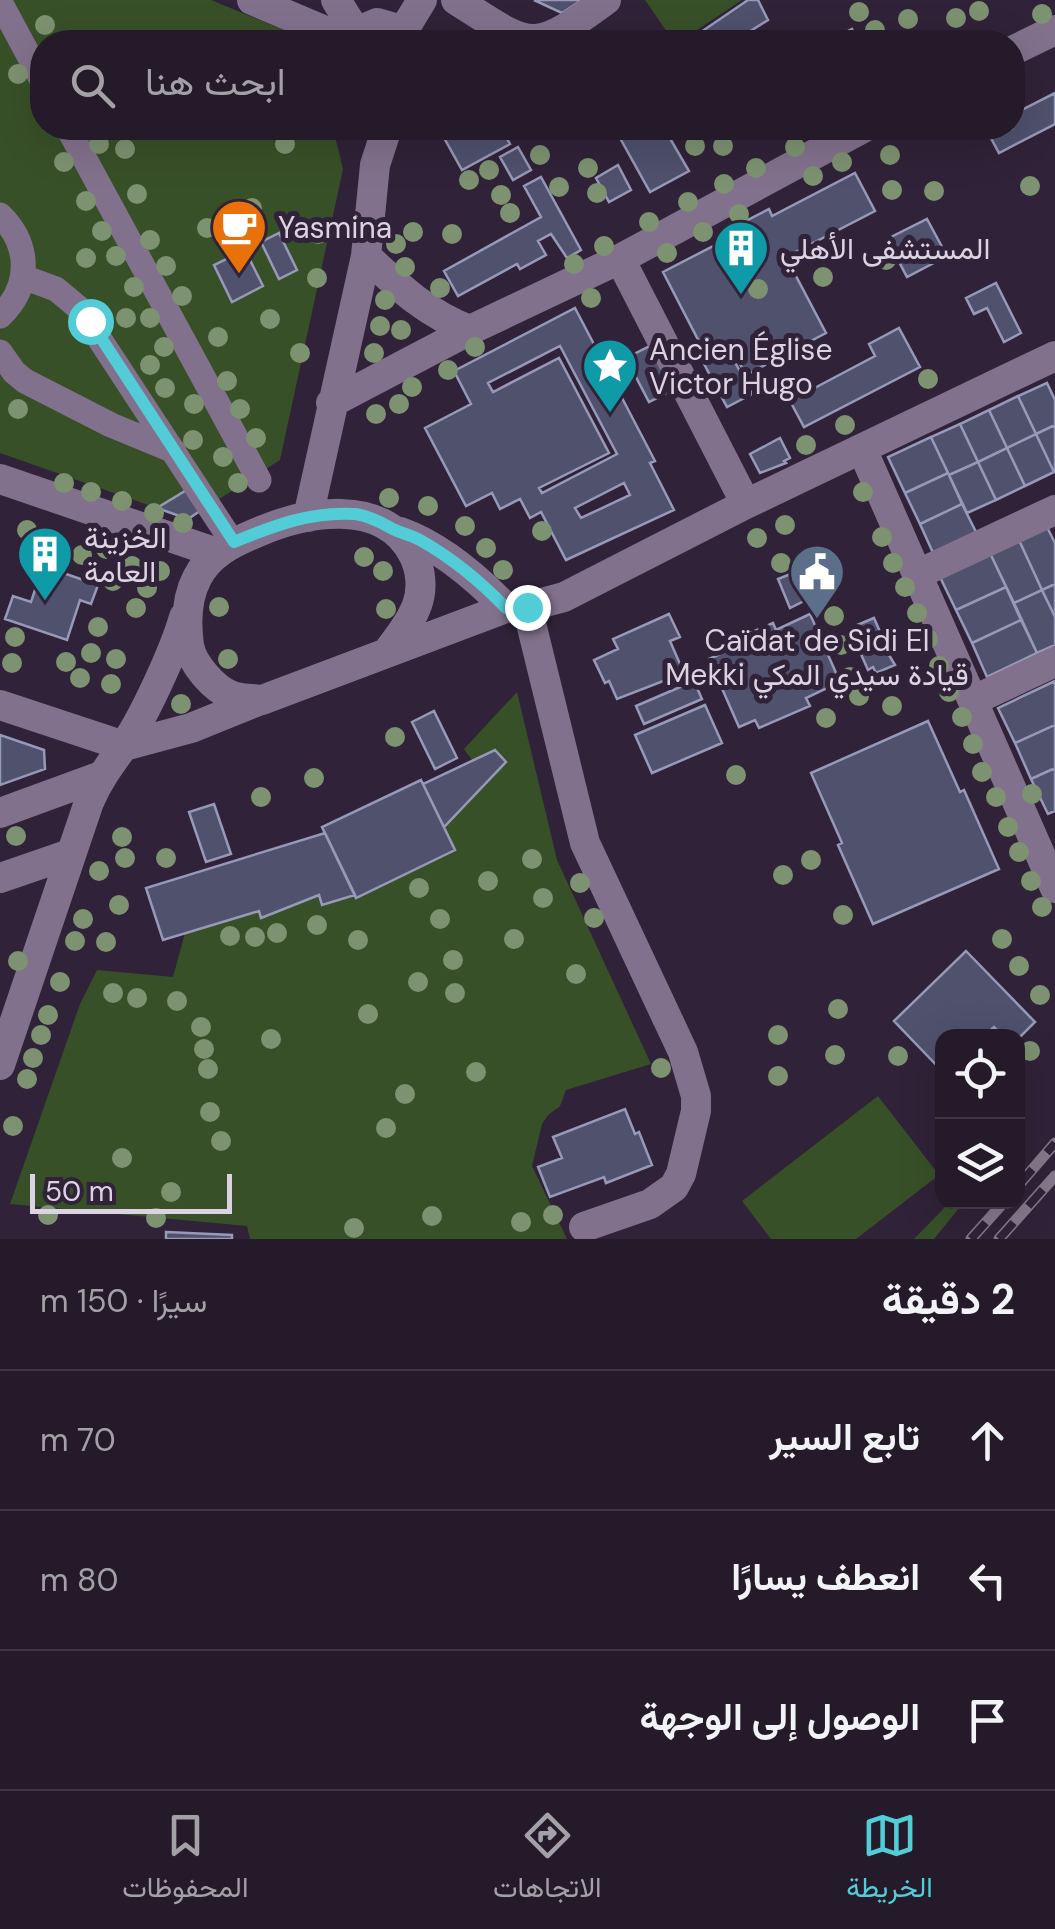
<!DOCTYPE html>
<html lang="ar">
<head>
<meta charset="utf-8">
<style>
  body { margin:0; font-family:"DM Sans",Vazirmatn,sans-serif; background:#2c2332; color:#f1f3f6; direction:rtl }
  .controls { position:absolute; right:30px; bottom:30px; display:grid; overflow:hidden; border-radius:20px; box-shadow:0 10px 40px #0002 }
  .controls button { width:90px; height:90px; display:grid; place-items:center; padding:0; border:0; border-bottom:2px solid #413847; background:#241a2a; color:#f1f3f6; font:50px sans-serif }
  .scale { position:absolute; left:30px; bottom:25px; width:202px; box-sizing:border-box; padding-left:10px; border:5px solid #dcd3e2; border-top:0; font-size:28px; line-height:35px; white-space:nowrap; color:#dcd3e2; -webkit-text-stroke:8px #302238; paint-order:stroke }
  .stop { position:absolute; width:30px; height:30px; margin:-22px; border:8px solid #52ccd6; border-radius:50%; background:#fff }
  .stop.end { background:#52ccd6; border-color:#fff; box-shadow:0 2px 10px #0008 }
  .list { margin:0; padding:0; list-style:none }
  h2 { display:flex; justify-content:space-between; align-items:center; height:130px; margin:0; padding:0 40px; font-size:42px }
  h2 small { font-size:32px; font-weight:400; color:#a3a1a8 }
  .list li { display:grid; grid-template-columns:65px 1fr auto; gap:30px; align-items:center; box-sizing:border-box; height:140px; padding:0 40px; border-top:2px solid #413847 }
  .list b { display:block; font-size:38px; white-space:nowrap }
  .list em { font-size:32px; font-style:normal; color:#a3a1a8 }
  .icon { flex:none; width:55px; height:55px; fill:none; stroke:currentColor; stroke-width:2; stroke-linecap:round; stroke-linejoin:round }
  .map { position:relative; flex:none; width:1055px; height:1239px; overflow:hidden; direction:ltr }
  .search { position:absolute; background:#241a2a; box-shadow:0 10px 40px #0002; left:30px; right:30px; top:30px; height:110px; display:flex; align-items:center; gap:25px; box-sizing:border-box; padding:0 35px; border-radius:40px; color:#a3a1a8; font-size:38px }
  .sheet { height:550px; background:#241a2a }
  nav { display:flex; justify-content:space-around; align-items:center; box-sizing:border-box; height:140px; border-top:2px solid #413847; background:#241a2a; font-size:28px; color:#a3a1a8 }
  nav a { display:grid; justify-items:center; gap:5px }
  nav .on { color:#52ccd6 }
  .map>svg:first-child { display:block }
</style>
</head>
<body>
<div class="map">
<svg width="1055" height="1239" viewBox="0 0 1055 1239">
  <rect width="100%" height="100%" fill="#302238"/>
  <!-- green -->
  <path fill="#385028" d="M0,0H211L311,41L42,42V128H333L343,169L280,460L188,519L0,453Z
    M645,0H742L679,42H674Z
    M517,692L557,860L651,1064L566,1090L560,1106L548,1115L542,1124L532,1166L567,1239H250L247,1226L10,1204L80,1004L97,970L173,977L185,933L259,911L262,918L319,895L323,905L355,895L357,898L454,850L444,827L505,762L494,750L472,760L464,749Z
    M878,1096L939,1175L856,1239H771L742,1201Z
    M950,1202H964L934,1239H914Z"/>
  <!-- building -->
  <path fill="#4f516d" stroke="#9799b8" stroke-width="2.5" fill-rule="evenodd" d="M534,0H582L562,13Z
    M748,0H758L768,20L733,42H703L698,34Z
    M852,29L859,42H826Z
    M1055,93V124L999,153L986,129L1012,128V115Z
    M458,128H501L510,144L462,170L443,136Z
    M618,128H664L689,171L650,192L615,129Z
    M518,147L531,170L513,180L500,157Z
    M618,165L631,190L609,202L596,178Z
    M855,173L875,211L786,257L826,333L746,375L729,344L706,355L663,272L748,228L744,222L769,209L772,216Z
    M541,177L581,250L567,258L551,234L538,241L546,255L520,269L517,264L458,296L444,271L541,217L524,186Z
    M927,219L947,256L907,277L887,239Z
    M279,233L297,270L279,279L261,242Z
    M245,250L263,286L232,302L214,265Z
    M996,283L1021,333L1004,342L987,308L974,314L966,298Z
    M575,308L655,461L650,463L674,510L566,560L541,512L530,518L520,499L500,509L492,493L466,506L425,428L471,404L454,371ZM560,346L617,454L542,493L539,488L609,453L559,358L493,392L488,383ZM624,483L630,495L581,518L575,508Z
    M899,328L920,367L804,427L790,401L875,356L869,344Z
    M650,346L673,390L649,402L626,358Z
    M728,349L752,394L727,407L703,362Z
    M1047,383L1055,400V425L1036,434L1018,396Z
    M1018,396L1036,434L1007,448L989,410Z
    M989,410L1007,448L978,462L960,424Z
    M960,424L978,462L949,475L931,437Z
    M1055,425V472H1054L1036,434Z
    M1036,434L1054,472L1025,486L1007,448Z
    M931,437L948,473L905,493L888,457Z
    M780,438L790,458L784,461L786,463L760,473L750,454Z
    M1007,448L1025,486L996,500L978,462Z
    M978,462L996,500L967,513L949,475Z
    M948,473L962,504L920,524L905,493Z
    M190,488L203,509L188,519L157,508Z
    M962,504L977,534L934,555L920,524Z
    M1047,527L1055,543V584L1042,590L1019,540Z
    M1019,540L1042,590L1014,603L990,553Z
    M990,553L1006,587L956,610L940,577Z
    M43,566L98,585L91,604L80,600L67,640L5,619L13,596L31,602Z
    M798,571L810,598L790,608L778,579Z
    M1055,584V617L1042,590Z
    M1006,587L1021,620L972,643L956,610Z
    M1042,590L1055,617V645L1037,653L1014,603Z
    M669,614L680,637L670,641L684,673L617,699L609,681L605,683L594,660L618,649L613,639Z
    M810,614L840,682L806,698L810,706L759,728L755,720L739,727L709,659L725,652L722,645L773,623L776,630Z
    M874,618L881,634L877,635L895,665L876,673L873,667L868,670L856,643L862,641L855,626Z
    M1021,620L1037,653L987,677L972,643Z
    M694,681L702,699L644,724L636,706Z
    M1055,681V725L1015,743L998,708Z
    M705,705L722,743L652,773L635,735Z
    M434,711L457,758L435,769L412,722Z
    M928,721L960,792L964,790L999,869L873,924L838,845L842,843L811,773Z
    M1055,725V768L1031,779L1015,743Z
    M0,735L44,750L45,769L0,785Z
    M495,750L506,762L444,827L423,784Z
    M1055,768V811L1048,814L1031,779Z
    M421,780L455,850L356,898L322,827Z
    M214,804L231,854L206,862L189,812Z
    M325,833L355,895L322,905L319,895L261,918L259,911L163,940L146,888Z
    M966,951L1035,1022L1018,1039V1036H1003L994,1027L984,1036H942V1071L894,1021Z
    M625,1109L635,1134L639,1132L652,1165L606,1183L604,1177L550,1197L538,1167L562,1158L553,1137Z
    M166,1232L232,1235V1239H166Z"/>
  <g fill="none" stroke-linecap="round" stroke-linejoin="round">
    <!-- pedestrian -->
    <path stroke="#82718c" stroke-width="25" d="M0,2L42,80
      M68,128L259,480
      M0,215C31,245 31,287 0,316
      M23,277L56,289L80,309L233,543
      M0,352L14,372L25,381L111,425L174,451"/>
    <!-- minor -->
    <path stroke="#82718c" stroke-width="30" d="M252,0L349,41
      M336,0L356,32
      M456,0C532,48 530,56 606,0
      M402,33L422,0
      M349,42L356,32L377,23L398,29L407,42
      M1012,51L1055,30
      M366,256C399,287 427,314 470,330
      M620,259L746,504
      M331,403L470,330L620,259L863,128
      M862,449L1055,888
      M0,479L217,553
      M308,517L366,256L375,165L387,128
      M400,532C440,546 477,578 506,608
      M918,574L1055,510
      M527,607L585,843L683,1052L696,1096V1111L681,1174L674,1187L650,1204L584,1227
      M389,650C399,636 411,622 417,605C423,589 421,569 413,554C383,496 304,512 256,533C232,543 209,554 197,578C186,599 186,623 189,645C192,664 214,689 232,696C241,699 253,699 262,700L506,608L527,607L564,597L746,504L1055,356
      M974,700L1055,662
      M0,705L124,746L191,728L258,701
      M0,813L101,776
      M0,878L70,854
      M0,1065L89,802C98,781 109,766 122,748C142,722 175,649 184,617"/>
    <!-- rail casing -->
    <g stroke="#84788b" stroke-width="11">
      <path id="rail" d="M1018,1186L1055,1143
        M971,1239L1004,1202
        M999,1239L1055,1176"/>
    </g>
    <!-- rail -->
    <use href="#rail" stroke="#302238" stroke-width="8" stroke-dasharray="22" stroke-linecap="butt"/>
  </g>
  <!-- trees -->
  <g fill="#7d9270">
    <circle cx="979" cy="11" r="10"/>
    <circle cx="859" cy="12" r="10"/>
    <circle cx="1042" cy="14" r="10"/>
    <circle cx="956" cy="18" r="10"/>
    <circle cx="908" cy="19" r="10"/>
    <circle cx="45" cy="25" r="10"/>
    <circle cx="875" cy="30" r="10"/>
    <circle cx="18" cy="74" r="10"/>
    <circle cx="99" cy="144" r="10"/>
    <circle cx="285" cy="144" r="10"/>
    <circle cx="695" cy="146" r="10"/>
    <circle cx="723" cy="146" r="10"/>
    <circle cx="795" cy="147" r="10"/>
    <circle cx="125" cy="149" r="10"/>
    <circle cx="540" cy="155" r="10"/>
    <circle cx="890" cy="155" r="10"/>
    <circle cx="64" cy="162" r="10"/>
    <circle cx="842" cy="162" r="10"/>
    <circle cx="588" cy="168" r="10"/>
    <circle cx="756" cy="168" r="10"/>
    <circle cx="489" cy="170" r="10"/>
    <circle cx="813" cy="176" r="10"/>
    <circle cx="469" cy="180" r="10"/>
    <circle cx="724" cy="184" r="10"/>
    <circle cx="1030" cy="186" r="10"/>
    <circle cx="559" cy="187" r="10"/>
    <circle cx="892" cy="190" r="10"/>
    <circle cx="934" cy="191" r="10"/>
    <circle cx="597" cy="193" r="10"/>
    <circle cx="137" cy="194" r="10"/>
    <circle cx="501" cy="195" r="10"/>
    <circle cx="86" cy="201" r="10"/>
    <circle cx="688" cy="202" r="10"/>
    <circle cx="252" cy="208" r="10"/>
    <circle cx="510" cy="213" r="10"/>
    <circle cx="739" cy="214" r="10"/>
    <circle cx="228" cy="219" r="10"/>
    <circle cx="649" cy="222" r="10"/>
    <circle cx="207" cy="228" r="10"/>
    <circle cx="102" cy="231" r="10"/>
    <circle cx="413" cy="232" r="10"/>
    <circle cx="703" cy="232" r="10"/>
    <circle cx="318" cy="234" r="10"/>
    <circle cx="452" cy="234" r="10"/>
    <circle cx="150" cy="240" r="10"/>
    <circle cx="396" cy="244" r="10"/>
    <circle cx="604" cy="246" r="10"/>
    <circle cx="667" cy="253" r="10"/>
    <circle cx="116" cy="256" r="10"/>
    <circle cx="86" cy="258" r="10"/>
    <circle cx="886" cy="260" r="10"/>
    <circle cx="574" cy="264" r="10"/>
    <circle cx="166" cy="266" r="10"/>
    <circle cx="405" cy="267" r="10"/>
    <circle cx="823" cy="277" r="10"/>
    <circle cx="317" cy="278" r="10"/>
    <circle cx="134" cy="287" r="10"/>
    <circle cx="440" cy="288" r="10"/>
    <circle cx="758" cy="289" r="10"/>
    <circle cx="182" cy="296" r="10"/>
    <circle cx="591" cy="298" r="10"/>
    <circle cx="385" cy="300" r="10"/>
    <circle cx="126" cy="318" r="10"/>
    <circle cx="150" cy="318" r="10"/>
    <circle cx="270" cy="319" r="10"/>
    <circle cx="380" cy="326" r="10"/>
    <circle cx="401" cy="330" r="10"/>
    <circle cx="218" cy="337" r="10"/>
    <circle cx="164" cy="347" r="10"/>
    <circle cx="475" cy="347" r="10"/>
    <circle cx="300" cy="353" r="10"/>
    <circle cx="374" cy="353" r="10"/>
    <circle cx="150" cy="365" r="10"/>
    <circle cx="448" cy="370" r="10"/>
    <circle cx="928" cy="379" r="10"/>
    <circle cx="227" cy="381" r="10"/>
    <circle cx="412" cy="387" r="10"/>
    <circle cx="165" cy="388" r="10"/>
    <circle cx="194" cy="404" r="10"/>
    <circle cx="399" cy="404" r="10"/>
    <circle cx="18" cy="409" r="10"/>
    <circle cx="240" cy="409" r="10"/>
    <circle cx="376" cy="414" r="10"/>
    <circle cx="845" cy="425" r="10"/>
    <circle cx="256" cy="438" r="10"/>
    <circle cx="193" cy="440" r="10"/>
    <circle cx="806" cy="445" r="10"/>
    <circle cx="223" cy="457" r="10"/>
    <circle cx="64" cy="483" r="10"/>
    <circle cx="238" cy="483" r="10"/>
    <circle cx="91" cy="492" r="10"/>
    <circle cx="863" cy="492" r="10"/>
    <circle cx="389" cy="498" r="10"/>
    <circle cx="122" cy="501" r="10"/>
    <circle cx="428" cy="506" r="10"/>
    <circle cx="154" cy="513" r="10"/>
    <circle cx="183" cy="523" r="10"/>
    <circle cx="785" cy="525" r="10"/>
    <circle cx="465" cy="526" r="10"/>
    <circle cx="27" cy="530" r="10"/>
    <circle cx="542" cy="531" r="10"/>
    <circle cx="882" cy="537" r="10"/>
    <circle cx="757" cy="538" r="10"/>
    <circle cx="486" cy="548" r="10"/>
    <circle cx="106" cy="549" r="10"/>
    <circle cx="82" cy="555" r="10"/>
    <circle cx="55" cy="557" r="10"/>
    <circle cx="364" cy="557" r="10"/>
    <circle cx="781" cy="563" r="10"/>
    <circle cx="893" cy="563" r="10"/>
    <circle cx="132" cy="566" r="10"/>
    <circle cx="503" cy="570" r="10"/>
    <circle cx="160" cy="571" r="10"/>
    <circle cx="383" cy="571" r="10"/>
    <circle cx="113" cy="581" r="10"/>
    <circle cx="827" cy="587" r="10"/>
    <circle cx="905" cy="587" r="10"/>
    <circle cx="147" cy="588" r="10"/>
    <circle cx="219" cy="607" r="10"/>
    <circle cx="136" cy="608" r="10"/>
    <circle cx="386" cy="609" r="10"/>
    <circle cx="917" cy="613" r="10"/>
    <circle cx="834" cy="616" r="10"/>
    <circle cx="98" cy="627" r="10"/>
    <circle cx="15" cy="637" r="10"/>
    <circle cx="928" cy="639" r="10"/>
    <circle cx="841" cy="645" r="10"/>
    <circle cx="91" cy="653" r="10"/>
    <circle cx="116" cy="659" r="10"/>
    <circle cx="228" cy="659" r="10"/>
    <circle cx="66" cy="662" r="10"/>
    <circle cx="12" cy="663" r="10"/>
    <circle cx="939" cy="666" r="10"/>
    <circle cx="850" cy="677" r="10"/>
    <circle cx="80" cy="678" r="10"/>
    <circle cx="111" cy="684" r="10"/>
    <circle cx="949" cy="692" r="10"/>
    <circle cx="859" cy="696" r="10"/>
    <circle cx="181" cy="704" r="10"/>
    <circle cx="892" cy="706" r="10"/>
    <circle cx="962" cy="717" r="10"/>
    <circle cx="826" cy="718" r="10"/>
    <circle cx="395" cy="737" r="10"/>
    <circle cx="973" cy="744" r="10"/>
    <circle cx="982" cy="772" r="10"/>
    <circle cx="736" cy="775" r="10"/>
    <circle cx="314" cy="778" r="10"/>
    <circle cx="1032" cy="794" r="10"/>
    <circle cx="261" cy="797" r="10"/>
    <circle cx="996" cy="797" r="10"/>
    <circle cx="1008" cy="827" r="10"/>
    <circle cx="16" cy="836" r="10"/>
    <circle cx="122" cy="837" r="10"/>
    <circle cx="1019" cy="852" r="10"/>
    <circle cx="125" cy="858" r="10"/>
    <circle cx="166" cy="858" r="10"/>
    <circle cx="532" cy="859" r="10"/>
    <circle cx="811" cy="860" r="10"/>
    <circle cx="99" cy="871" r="10"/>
    <circle cx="783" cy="875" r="10"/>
    <circle cx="488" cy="881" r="10"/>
    <circle cx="1031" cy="881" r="10"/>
    <circle cx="580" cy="883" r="10"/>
    <circle cx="419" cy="888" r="10"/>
    <circle cx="543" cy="898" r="10"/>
    <circle cx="119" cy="905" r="10"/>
    <circle cx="1042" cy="907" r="10"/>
    <circle cx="843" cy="915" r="10"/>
    <circle cx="594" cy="918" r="10"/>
    <circle cx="83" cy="919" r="10"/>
    <circle cx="440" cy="919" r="10"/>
    <circle cx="317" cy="925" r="10"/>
    <circle cx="277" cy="933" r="10"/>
    <circle cx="230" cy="936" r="10"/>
    <circle cx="255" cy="937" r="10"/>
    <circle cx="514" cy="939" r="10"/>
    <circle cx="1002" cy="939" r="10"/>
    <circle cx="358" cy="940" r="10"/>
    <circle cx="75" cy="941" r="10"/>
    <circle cx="106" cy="942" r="10"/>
    <circle cx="453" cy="960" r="10"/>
    <circle cx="18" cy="961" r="10"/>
    <circle cx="1019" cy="966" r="10"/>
    <circle cx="576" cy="974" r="10"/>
    <circle cx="60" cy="982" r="10"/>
    <circle cx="418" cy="982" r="10"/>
    <circle cx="113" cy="993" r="10"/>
    <circle cx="455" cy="993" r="10"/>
    <circle cx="1040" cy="995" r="10"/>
    <circle cx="137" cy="998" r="10"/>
    <circle cx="177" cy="1001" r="10"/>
    <circle cx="838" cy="1009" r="10"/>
    <circle cx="368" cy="1014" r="10"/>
    <circle cx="48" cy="1015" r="10"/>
    <circle cx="201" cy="1027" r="10"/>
    <circle cx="41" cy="1035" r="10"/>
    <circle cx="778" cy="1035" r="10"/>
    <circle cx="271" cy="1039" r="10"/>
    <circle cx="204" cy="1049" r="10"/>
    <circle cx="1030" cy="1051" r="10"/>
    <circle cx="835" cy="1055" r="10"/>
    <circle cx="898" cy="1056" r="10"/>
    <circle cx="33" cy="1058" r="10"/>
    <circle cx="661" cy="1068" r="10"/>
    <circle cx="208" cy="1069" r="10"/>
    <circle cx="476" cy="1072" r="10"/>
    <circle cx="778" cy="1076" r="10"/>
    <circle cx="27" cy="1079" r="10"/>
    <circle cx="405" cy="1094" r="10"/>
    <circle cx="210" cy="1112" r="10"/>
    <circle cx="13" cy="1126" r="10"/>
    <circle cx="386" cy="1128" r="10"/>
    <circle cx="221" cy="1141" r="10"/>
    <circle cx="122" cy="1158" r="10"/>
    <circle cx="171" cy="1192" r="10"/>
    <circle cx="48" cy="1215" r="10"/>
    <circle cx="553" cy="1215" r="10"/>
    <circle cx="432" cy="1216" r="10"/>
    <circle cx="156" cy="1218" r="10"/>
    <circle cx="521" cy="1222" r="10"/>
    <circle cx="354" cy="1228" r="10"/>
  </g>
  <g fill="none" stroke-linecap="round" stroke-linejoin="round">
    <!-- route -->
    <path stroke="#52ccd6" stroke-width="12" d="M90,321L234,542C273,526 311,511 355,514C369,516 379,521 391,528C400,533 411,535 420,540C452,558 481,582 506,608L527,607"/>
  </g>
  <!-- icons -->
  <defs>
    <g id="cafe-pin" transform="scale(2.875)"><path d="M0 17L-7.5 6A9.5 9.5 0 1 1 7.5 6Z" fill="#e8710a" stroke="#302238"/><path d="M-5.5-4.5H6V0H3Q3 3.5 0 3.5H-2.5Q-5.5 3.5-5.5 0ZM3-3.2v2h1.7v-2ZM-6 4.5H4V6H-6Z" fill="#fff"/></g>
    <g id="building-pin" transform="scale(2.875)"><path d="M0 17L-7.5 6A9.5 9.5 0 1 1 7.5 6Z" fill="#0f9aa8" stroke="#302238"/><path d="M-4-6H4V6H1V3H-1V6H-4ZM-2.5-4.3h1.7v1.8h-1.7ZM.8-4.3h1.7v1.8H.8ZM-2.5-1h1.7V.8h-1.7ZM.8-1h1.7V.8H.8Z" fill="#fff"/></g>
    <g id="sight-pin" transform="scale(2.875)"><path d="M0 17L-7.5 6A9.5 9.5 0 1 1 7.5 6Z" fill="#0f9aa8" stroke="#302238"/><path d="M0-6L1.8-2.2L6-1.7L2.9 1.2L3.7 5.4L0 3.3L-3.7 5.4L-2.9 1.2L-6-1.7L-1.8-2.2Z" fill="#fff"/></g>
    <g id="civic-pin" transform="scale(2.875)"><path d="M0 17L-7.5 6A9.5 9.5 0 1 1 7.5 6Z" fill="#5c6f8a" stroke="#302238"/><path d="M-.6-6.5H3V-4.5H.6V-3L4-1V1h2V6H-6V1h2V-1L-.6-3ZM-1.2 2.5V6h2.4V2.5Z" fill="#fff"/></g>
  </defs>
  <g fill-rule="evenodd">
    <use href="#cafe-pin" x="239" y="227"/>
    <use href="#building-pin" x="741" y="248"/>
    <use href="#sight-pin" x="610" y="366"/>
    <use href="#building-pin" x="45" y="554"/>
    <use href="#civic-pin" x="817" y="572"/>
  </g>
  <g text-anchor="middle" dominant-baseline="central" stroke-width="10" stroke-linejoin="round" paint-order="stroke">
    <!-- poi labels -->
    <g font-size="30" fill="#dcd3e2" stroke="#302238" text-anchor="start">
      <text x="278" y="227">Yasmina</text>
      <text x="780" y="248">المستشفى الأهلي</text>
      <text x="649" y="349">Ancien Église<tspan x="649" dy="34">Victor Hugo</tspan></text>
      <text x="84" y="537">الخزينة<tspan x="84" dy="34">العامة</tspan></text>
      <text x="817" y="640" text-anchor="middle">Caïdat de Sidi El<tspan x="817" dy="34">Mekki قيادة سيدي المكي</tspan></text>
    </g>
  </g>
</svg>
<div class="controls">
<button><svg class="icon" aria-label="locate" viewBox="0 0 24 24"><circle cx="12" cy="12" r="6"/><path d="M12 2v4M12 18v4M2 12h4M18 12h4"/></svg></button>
<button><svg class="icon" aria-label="layers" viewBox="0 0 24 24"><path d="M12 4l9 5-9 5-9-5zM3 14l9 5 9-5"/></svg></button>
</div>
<div class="scale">50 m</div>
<div class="stop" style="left:90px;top:321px"></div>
<div class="stop end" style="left:527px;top:607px"></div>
<div class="search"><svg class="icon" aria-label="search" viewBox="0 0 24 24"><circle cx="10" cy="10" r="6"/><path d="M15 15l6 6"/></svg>ابحث هنا</div>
</div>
<section class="sheet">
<h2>2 دقيقة<small>سيرًا · 150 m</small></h2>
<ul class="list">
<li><svg class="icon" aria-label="ahead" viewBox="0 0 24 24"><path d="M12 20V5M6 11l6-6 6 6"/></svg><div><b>تابع السير</b></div><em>70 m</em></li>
<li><svg class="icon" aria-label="left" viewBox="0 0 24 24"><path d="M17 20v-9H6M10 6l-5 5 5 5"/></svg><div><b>انعطف يسارًا</b></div><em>80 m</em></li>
<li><svg class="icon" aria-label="arrive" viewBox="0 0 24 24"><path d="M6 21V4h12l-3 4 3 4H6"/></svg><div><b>الوصول إلى الوجهة</b></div></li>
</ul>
</section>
<nav>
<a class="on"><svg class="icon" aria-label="map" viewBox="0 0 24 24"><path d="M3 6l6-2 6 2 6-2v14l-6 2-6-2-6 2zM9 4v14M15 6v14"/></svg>الخريطة</a>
<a><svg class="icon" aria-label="directions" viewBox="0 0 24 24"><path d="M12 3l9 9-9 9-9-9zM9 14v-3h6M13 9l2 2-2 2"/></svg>الاتجاهات</a>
<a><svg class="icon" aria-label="saved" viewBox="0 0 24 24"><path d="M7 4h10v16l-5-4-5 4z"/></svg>المحفوظات</a>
</nav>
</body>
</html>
